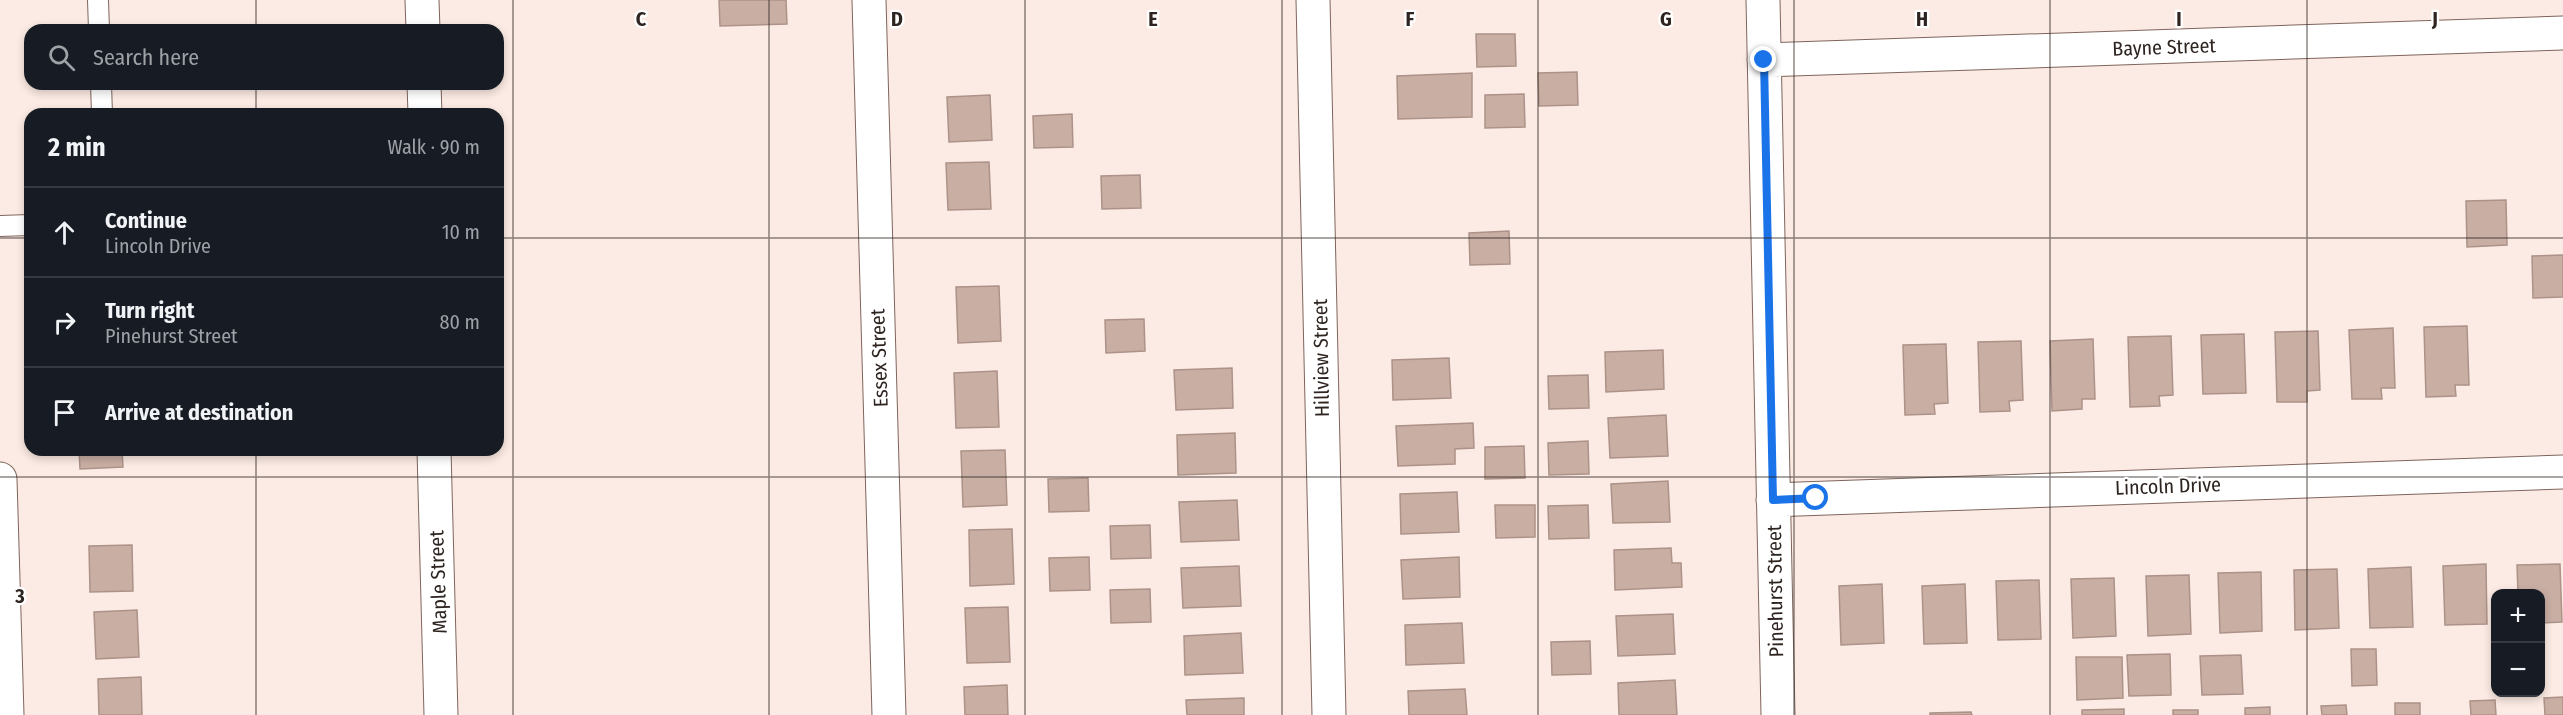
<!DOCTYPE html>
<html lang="en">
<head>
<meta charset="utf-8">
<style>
  body { margin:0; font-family:"Fira Sans Condensed",sans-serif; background:#20242c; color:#f1f3f6 }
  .controls { position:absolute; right:18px; bottom:18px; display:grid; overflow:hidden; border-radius:12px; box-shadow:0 3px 9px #0003 }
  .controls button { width:54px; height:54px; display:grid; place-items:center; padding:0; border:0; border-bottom:2px solid #363941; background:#171b24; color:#f1f3f6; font:30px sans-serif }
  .stop { position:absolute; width:18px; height:18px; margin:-14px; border:4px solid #1a73e8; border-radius:50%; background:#fff }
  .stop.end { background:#1a73e8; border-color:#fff; box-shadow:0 2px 6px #0008 }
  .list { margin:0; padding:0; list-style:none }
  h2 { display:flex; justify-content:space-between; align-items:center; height:78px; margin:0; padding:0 24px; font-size:26px }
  h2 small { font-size:20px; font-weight:400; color:#9ea1a6 }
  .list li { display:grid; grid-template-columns:39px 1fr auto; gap:18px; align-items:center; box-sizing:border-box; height:90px; padding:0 24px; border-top:2px solid #363941 }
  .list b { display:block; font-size:22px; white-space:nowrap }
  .list p { margin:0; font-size:20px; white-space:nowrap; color:#9ea1a6 }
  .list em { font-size:20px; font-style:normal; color:#9ea1a6 }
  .icon { flex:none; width:33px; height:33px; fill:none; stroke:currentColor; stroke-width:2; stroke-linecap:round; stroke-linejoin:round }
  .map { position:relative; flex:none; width:2563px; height:715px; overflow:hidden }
  .search { position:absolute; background:#171b24; box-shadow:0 3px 9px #0003; left:24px; top:24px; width:480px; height:66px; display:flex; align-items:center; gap:15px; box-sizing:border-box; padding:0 21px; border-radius:18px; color:#9ea1a6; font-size:22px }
  .panel { position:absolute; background:#171b24; box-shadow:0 3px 9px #0003; left:24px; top:108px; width:480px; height:348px; border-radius:18px }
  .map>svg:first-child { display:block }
</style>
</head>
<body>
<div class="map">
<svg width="2563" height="715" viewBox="0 0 2563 715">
  <rect width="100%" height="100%" fill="#fcebe4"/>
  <!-- building -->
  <path fill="#c9aea3" stroke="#ac9288" stroke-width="1.5" d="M719,0H786L787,24L720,26Z
    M1476,34H1515L1516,66L1477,67Z
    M1577,72L1578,105L1539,106L1538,73Z
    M1472,73V117L1398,119L1397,76Z
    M1524,94L1525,127L1485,128V95Z
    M990,95L992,140L949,142L947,97Z
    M1072,114L1073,147L1034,148L1033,116Z
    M989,162L991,209L948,210L946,163Z
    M1140,175L1141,208L1102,209L1101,176Z
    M2506,200L2507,245L2467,247L2466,201Z
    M1509,231L1510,264L1470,265L1469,233Z
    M2563,255V297L2533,298L2532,256Z
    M999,286L1001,341L958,343L956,287Z
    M1144,319L1145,351L1106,353L1105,320Z
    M2467,326L2469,385H2455L2456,396L2426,397L2424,327Z
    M2393,328L2395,388H2381L2382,399H2352L2349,330Z
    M2318,331L2320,390L2307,391V402H2277L2275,332Z
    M2244,334L2246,393L2203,394L2201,335Z
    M2171,336L2173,395L2159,396L2160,406L2130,407L2128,337Z
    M2093,339L2095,399H2082V409L2052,411L2050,341Z
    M2021,341L2023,400L2009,401L2010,411L1980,412L1978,342Z
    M1946,344L1948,403L1934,404L1935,414L1905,415L1903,345Z
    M1663,350L1664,389L1606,392L1605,352Z
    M1449,358L1451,398L1393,400L1392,360Z
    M1232,368L1233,408L1176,410L1174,370Z
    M997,371L999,427L956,428L954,373Z
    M1588,375L1589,408L1549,409L1548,376Z
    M1666,415L1668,456L1610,458L1608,418Z
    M1473,423L1474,448L1455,449V464L1398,466L1396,426Z
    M1235,433L1236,473L1178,475L1177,435Z
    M1588,441L1589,474L1549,475L1548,443Z
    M1524,446L1525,478L1485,479V447Z
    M79,450H122L123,467L80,469Z
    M1005,450L1007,505L963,507L961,451Z
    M1088,478L1089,511L1049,512L1048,479Z
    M1668,481L1670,522L1613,523L1611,484Z
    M1457,492L1459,532L1401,534L1400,494Z
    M1237,500L1239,540L1181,542L1179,502Z
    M1495,505H1535V537L1496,538Z
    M1588,505L1589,538L1549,539L1548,506Z
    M1150,525L1151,558L1111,559L1110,526Z
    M1012,529L1014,584L970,586L969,530Z
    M132,545L133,591L90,592L89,546Z
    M1671,548L1672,563H1681L1682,587L1615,590L1614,550Z
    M1089,557L1090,590L1050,591L1049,558Z
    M1459,557L1460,597L1403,599L1401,560Z
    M2486,564L2487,624L2445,625L2443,566Z
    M2560,564L2562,622L2540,623V594H2518L2517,565Z
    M1239,566L1241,606L1183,608L1181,568Z
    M2411,567L2413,627L2370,628L2368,569Z
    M2337,569L2339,628L2295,630L2294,570Z
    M2261,572L2262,631L2220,633L2218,573Z
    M2189,575L2191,634L2148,636L2146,576Z
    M2114,578L2116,636L2073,638L2071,579Z
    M2039,580L2041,639L1998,640L1996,581Z
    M1882,584L1884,643L1841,645L1839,586Z
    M1965,584L1967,643L1924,644L1922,586Z
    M1150,589L1151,622L1111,623L1110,590Z
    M1008,607L1010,662L967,663L965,608Z
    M137,610L139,657L96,659L94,612Z
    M1673,614L1675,654L1618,656L1616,616Z
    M1462,623L1464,663L1406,665L1405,625Z
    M1241,633L1243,673L1185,675L1184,636Z
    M1590,641L1591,674L1552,675L1551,642Z
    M2351,649H2376L2377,685L2352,686Z
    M2170,654L2171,695L2129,696L2127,655Z
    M2241,655L2243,694L2202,695L2200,656Z
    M2076,657H2122L2123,698L2077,700Z
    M141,677L142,715H99L98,679Z
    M1675,680L1677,715H1619L1618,683Z
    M1007,685L1008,715H965L964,687Z
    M1465,689L1467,715H1409L1408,691Z
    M2563,697V715H2545L2544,698Z
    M1244,698V715H1187L1186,700Z
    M2495,700L2496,715H2471L2470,701Z
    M2395,703H2420V715H2395Z
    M2346,705L2347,715H2322L2321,706Z
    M2270,707V715H2245V708Z
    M2124,709V715H2082V710Z
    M2173,710H2198V715H2173Z
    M1971,712L1972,715H1930V713Z"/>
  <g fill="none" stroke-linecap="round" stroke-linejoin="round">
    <!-- lane casing -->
    <g stroke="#7e655c" stroke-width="22">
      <path id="lane" d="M98,0L99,30
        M101,84L102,114
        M0,226L30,225"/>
    </g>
    <!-- street casing -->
    <g stroke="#7e655c" stroke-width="35">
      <path id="street" d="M422,0L423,30
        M869,0L889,715
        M1313,0L1329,715
        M1763,0L1778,715
        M1764,60L2563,33
        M424,84L425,114
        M434,450L441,715
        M0,479L7,715
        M1773,500L2563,472"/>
    </g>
    <!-- lane -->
    <use href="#lane" stroke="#fff" stroke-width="20"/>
    <!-- street -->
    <use href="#street" stroke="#fff" stroke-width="33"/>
  </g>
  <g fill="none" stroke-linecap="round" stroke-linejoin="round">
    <!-- route -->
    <path stroke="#1a73e8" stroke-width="8" d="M1764,60L1773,500L1816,498"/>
  </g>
  <!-- grid -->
  <path fill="none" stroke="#2e2420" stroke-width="1.5" stroke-opacity="0.55" d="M256,0V30M513,0V715M769,0V715M1025,0V715M1282,0V715M1538,0V715M1794,0V715M2050,0V715M2307,0V715M256,84V114M0,238H30M498,238H2563M256,450V715M0,477H2563"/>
  <g text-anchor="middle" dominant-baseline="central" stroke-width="4.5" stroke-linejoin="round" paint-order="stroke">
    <!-- street labels -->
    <g font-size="20" fill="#2e2420" stroke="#fff">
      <text transform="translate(2164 47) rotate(-2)">Bayne Street</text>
      <text transform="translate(879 358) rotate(-92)">Essex Street</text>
      <text transform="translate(1321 358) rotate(-91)">Hillview Street</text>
      <text transform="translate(2168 486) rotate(-2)">Lincoln Drive</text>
      <text transform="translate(438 582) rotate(-92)">Maple Street</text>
      <text transform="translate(1775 591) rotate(-91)">Pinehurst Street</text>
    </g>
  </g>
  <g font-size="20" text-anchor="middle" font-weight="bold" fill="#2e2420" stroke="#fff" stroke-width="4.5" stroke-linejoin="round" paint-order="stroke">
    <text x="641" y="26">C</text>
    <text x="897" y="26">D</text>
    <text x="1153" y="26">E</text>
    <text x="1410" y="26">F</text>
    <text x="1666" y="26">G</text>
    <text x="1922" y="26">H</text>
    <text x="2179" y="26">I</text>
    <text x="2435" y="26">J</text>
    <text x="20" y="603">3</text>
  </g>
</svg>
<div class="controls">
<button>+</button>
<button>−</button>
</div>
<div class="stop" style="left:1816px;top:498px"></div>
<div class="stop end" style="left:1764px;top:60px"></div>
<div class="search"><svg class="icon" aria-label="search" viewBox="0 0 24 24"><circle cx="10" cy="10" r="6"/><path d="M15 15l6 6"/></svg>Search here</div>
<section class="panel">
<h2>2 min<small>Walk · 90 m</small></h2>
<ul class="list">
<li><svg class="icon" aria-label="ahead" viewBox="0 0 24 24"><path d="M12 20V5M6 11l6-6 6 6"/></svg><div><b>Continue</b><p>Lincoln Drive</p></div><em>10 m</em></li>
<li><svg class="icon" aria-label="right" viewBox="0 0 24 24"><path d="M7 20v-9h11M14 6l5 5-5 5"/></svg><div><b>Turn right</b><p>Pinehurst Street</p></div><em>80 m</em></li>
<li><svg class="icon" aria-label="arrive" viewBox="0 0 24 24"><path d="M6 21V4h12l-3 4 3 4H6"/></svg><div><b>Arrive at destination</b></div></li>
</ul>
</section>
</div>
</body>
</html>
